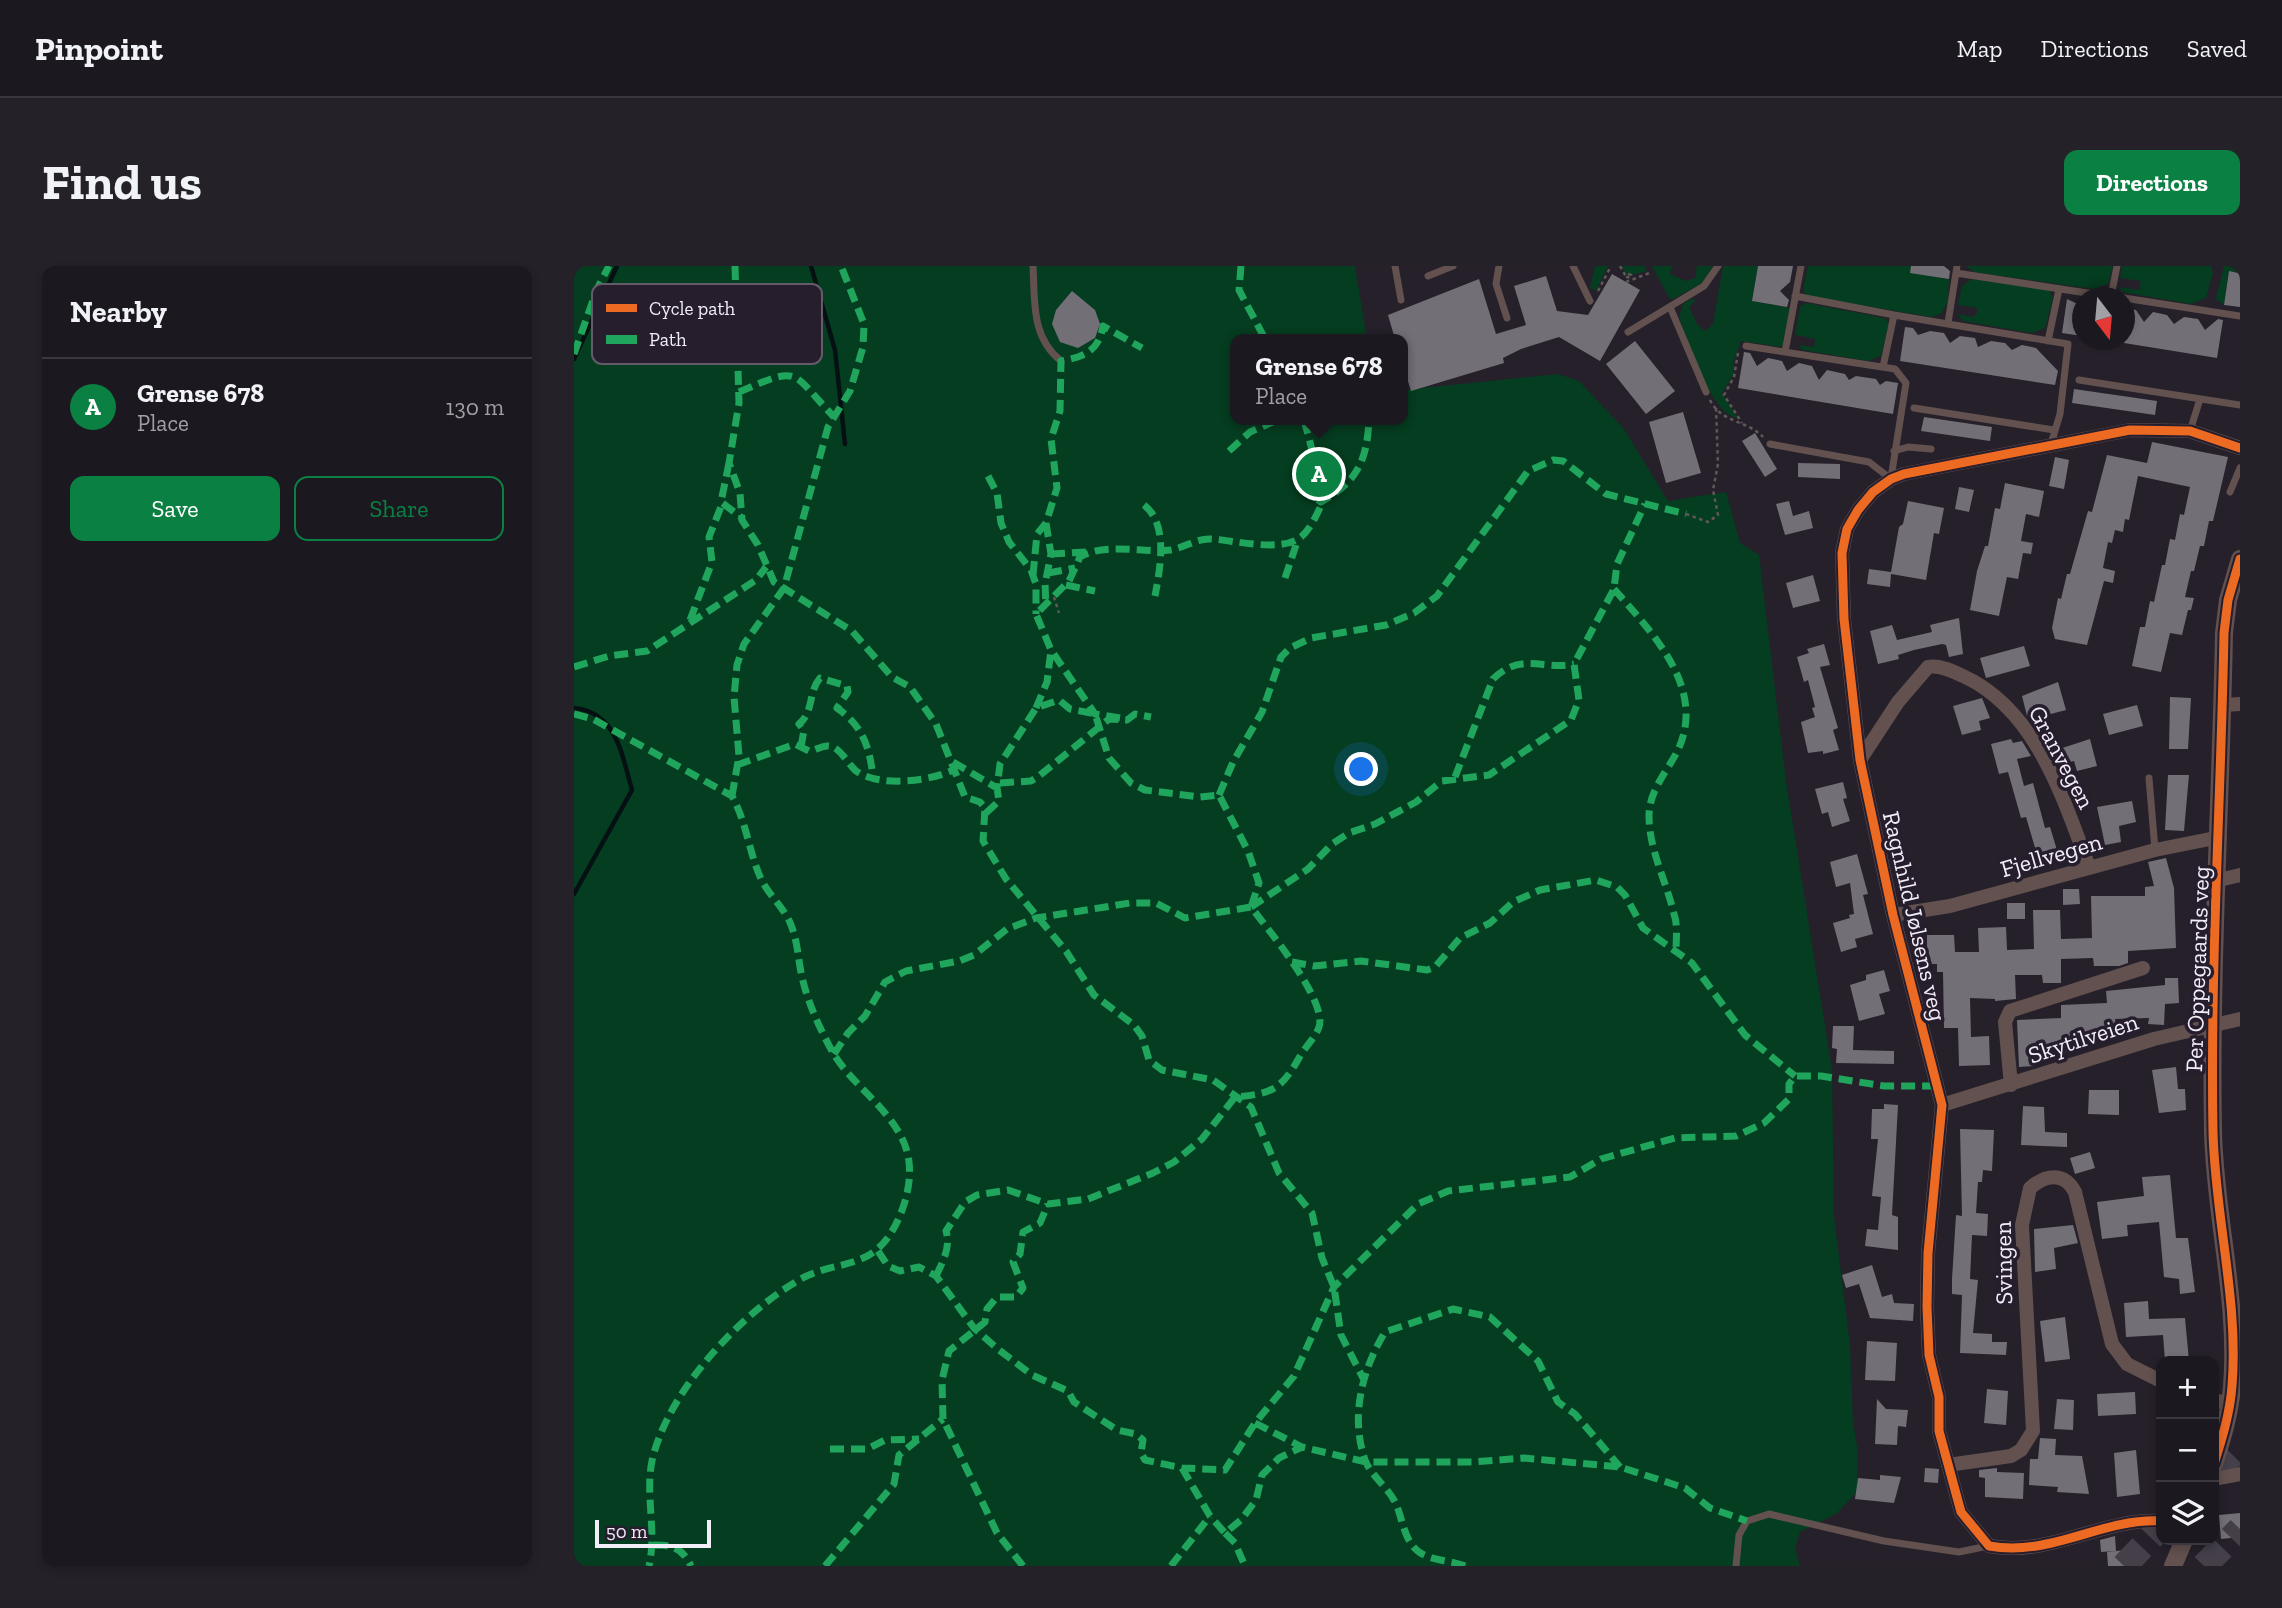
<!DOCTYPE html>
<html lang="en">
<head>
<meta charset="utf-8">
<style>
  body { margin:0; font-family:"Zilla Slab",serif; background:#252129; color:#f1f3f6 }
  .controls { position:absolute; right:21px; bottom:21px; display:grid; overflow:hidden; border-radius:14px; box-shadow:0 4px 10px #0003 }
  .controls button { width:63px; height:63px; display:grid; place-items:center; padding:0; border:0; border-bottom:2px solid #3a373e; background:#1c1820; color:#f1f3f6; font:35px sans-serif }
  .compass { position:absolute; left:1498px; top:21px; width:63px; height:63px; border-radius:50%; background:#1c1820; box-shadow:0 4px 10px #0003; rotate:164deg }
  .scale { position:absolute; left:21px; bottom:18px; width:116px; box-sizing:border-box; padding-left:7px; border:4px solid #f3edf8; border-top:0; font-size:19px; line-height:24px; white-space:nowrap; color:#f3edf8; -webkit-text-stroke:5px #261d2d; paint-order:stroke }
  .you { position:absolute; left:788px; top:504px; width:24px; height:24px; margin:-18px; border:5px solid #fff; border-radius:50%; background:#1a73e8; box-shadow:0 0 0 10px #1a73e833 }
  .badge { display:grid; place-items:center; width:46px; height:46px; border-radius:50%; background:#0b8043; color:#fff; font-size:23px; font-weight:700 }
  .pin { position:absolute; translate:-50% -50%; border:4px solid #fff; box-shadow:0 2px 7px #0006 }
  .popup { position:absolute; left:656px; top:68px; width:178px; height:91px; box-sizing:border-box; display:grid; place-content:center; border-radius:14px; background:#1c1820; filter:drop-shadow(0 2px 5px #0005); font-size:23px; white-space:nowrap; color:#a0a0a5 }
  .popup b { font-size:26px; color:#f1f3f6 }
  .popup::after { content:''; position:absolute; left:50%; top:100%; margin-left:-14px; border:14px solid transparent; border-top-color:#1c1820 }
  .list { margin:0; padding:0; list-style:none }
  h2 { display:flex; justify-content:space-between; align-items:center; height:91px; margin:0; padding:0 28px; font-size:30px }
  h2 small { font-size:23px; font-weight:400; color:#a0a0a5 }
  .list li { display:grid; grid-template-columns:46px 1fr auto; gap:21px; align-items:center; box-sizing:border-box; height:98px; padding:0 28px; border-top:2px solid #3a373e }
  .list b { display:block; font-size:26px; white-space:nowrap }
  .list p { margin:0; font-size:23px; white-space:nowrap; color:#a0a0a5 }
  .list em { font-size:23px; font-style:normal; color:#a0a0a5 }
  .actions { display:flex; gap:14px; padding:21px 28px }
  .actions a { flex:1; padding:16px 0; border:2px solid #0b8043; border-radius:14px; text-align:center; font-size:24px; color:#0b8043 }
  .actions .main { background:#0b8043; color:#fff }
  .icon { flex:none; width:38px; height:38px; fill:none; stroke:currentColor; stroke-width:2; stroke-linecap:round; stroke-linejoin:round }
  .map { position:relative; flex:none; width:1666px; height:1300px; overflow:hidden; border-radius:14px }
  header { display:flex; align-items:center; gap:42px; box-sizing:border-box; height:98px; padding:0 35px; background:#1c1820; border-bottom:2px solid #3a373e }
  header strong { font-size:33px }
  nav { display:flex; gap:38px; margin-inline-start:auto; font-size:24px }
  .intro { display:flex; align-items:center; justify-content:space-between; box-sizing:border-box; height:168px; padding:0 42px }
  h1 { margin:0; font-size:49px }
  .button { padding:18px 32px; border-radius:14px; background:#0b8043; color:#fff; font-size:24px; font-weight:700 }
  main { display:flex; gap:42px; padding:0 42px }
  aside { flex:1; background:#1c1820; border-radius:14px; box-shadow:0 4px 10px #0003 }
  .map>svg:first-child { display:block }
</style>
</head>
<body>
<header>
<strong>Pinpoint</strong>
<nav><a>Map</a><a>Directions</a><a>Saved</a></nav>
</header>
<div class="intro"><h1>Find us</h1><a class="button">Directions</a></div>
<main>
<aside>
<h2>Nearby<small></small></h2>
<ul class="list">
<li><span class="badge">A</span><div><b>Grense 678</b><p>Place</p></div><em>130 m</em></li>
</ul>
<div class="actions"><a class="main">Save</a><a>Share</a></div>
</aside>
<div class="map">
<svg width="1666" height="1300" viewBox="0 0 1666 1300">
  <rect width="100%" height="100%" fill="#25202a"/>
  <!-- green -->
  <path fill="#053d20" d="M0,0H781L793,73H661V154H829V124L984,108L1005,115L1050,163L1094,235L1152,226L1166,277L1185,289L1212,515L1258,804L1260,950L1276,1079L1279,1156L1284,1186L1283,1226L1262,1248L1226,1266L1221,1282L1226,1300H0Z
    M1021,0H1034L1022,25L1016,22Z
    M1048,0H1070L1073,5L1053,10Z
    M1078,0H1098L1096,8L1112,15L1121,12L1123,0H1139L1128,17L1099,33L1095,32Z
    M1149,0H1184L1178,35L1216,42L1208,81L1167,75L1166,78L1160,95V108L1148,127L1164,152C1137,150 1113,74 1105,51L1109,38L1119,32L1121,35L1115,41L1123,58L1131,65L1139,58Z
    M1234,0H1342L1341,7L1375,13L1374,36L1367,48L1357,51L1232,30L1229,23Z
    M1392,0H1539L1534,18L1520,23L1400,6Z
    M1548,0H1637L1639,7L1632,32L1617,38L1548,26L1545,21L1565,24L1567,15L1546,12Z
    M1650,0H1666V5L1657,6L1654,9L1650,39L1642,33Z
    M1398,13L1475,23L1479,32L1471,62L1458,67L1389,55L1383,48L1398,51L1403,48V42L1384,39L1388,20Z
    M1232,37L1310,52L1315,57L1307,90L1294,95L1228,84L1225,79L1240,81L1241,73L1221,69L1226,41Z"/>
  <g fill="none" stroke-linecap="round" stroke-linejoin="round">
    <!-- stream -->
    <path stroke="#041012" stroke-width="4.5" d="M237,0L261,84L271,178
      M0,93L43,0
      M0,442C43,446 48,490 58,524L0,628"/>
  </g>
  <!-- building -->
  <path fill="#736f77" d="M1184,0H1219L1216,16L1206,25L1215,34L1213,41L1178,35Z
    M1337,0H1370L1376,5L1375,13L1336,7Z
    M1655,5L1664,7L1666,11V41L1650,39Z
    M1038,8L1066,24L1026,95L985,71L947,83L929,92L930,97L837,125L829,99V73H821L814,49L905,13L922,68L952,59L940,20L972,10L983,45L1014,49Z
    M498,25L521,44L526,58L521,72L504,82L486,76L478,58L482,44Z
    M1493,33L1508,40V70L1488,67Z
    M1550,42L1562,44L1570,56L1579,46L1593,49L1600,58L1610,51L1624,53L1631,64L1644,53L1649,54L1643,92L1550,77Z
    M1331,61L1339,62L1344,69L1356,65L1370,67L1376,77L1386,70L1401,72L1404,81L1417,75L1431,77L1438,84L1448,79L1462,82L1484,105L1481,119L1326,95Z
    M1061,75L1101,125L1072,148L1032,98Z
    M1170,86L1176,87L1183,100L1194,92L1208,95L1213,105L1225,97L1238,100L1245,114L1253,104L1271,108L1275,114L1282,110L1302,113L1306,119L1312,115L1324,117L1319,148L1164,122Z
    M1500,123L1583,135L1581,149L1498,137Z
    M1109,146L1127,207L1092,217L1075,156Z
    M1350,151L1418,161L1416,175L1347,165Z
    M1181,167L1203,203L1191,211L1168,175Z
    M1578,176L1654,191L1639,255H1635L1630,280H1626L1620,305H1617L1611,331L1620,332L1617,344H1614L1608,369L1596,367L1587,406L1558,400L1566,361H1571L1576,335L1580,336L1588,299H1591L1596,273L1601,274L1606,248L1610,249L1616,221L1564,210L1555,254L1551,253L1549,266L1541,264L1538,277L1534,276L1529,302L1541,305L1539,317L1530,315L1513,379L1481,373L1478,362L1484,332L1487,333L1493,308H1496L1514,245L1518,246L1533,189L1573,197Z
    M1481,191L1495,194L1490,223L1475,220Z
    M1224,197L1266,198V213L1224,211Z
    M1431,217L1470,225L1465,251L1452,248L1447,275L1459,277L1457,288L1449,287L1444,313L1433,311L1425,350L1396,344L1403,305L1411,280H1414L1421,242L1426,243Z
    M1385,221L1400,224L1395,246L1381,243Z
    M1215,235L1219,250L1235,245L1239,262L1211,269L1202,238Z
    M1334,235L1370,242L1365,268L1360,267L1352,314L1317,308L1316,321L1293,318L1295,303L1317,306L1325,261L1329,258Z
    M1239,309L1246,335L1219,342L1212,317Z
    M1385,352L1389,388L1375,391L1372,379L1368,378L1340,384L1324,389L1325,393L1304,398L1296,365L1318,359L1323,374L1358,366L1356,359Z
    M1250,378L1256,399L1246,401L1264,462L1259,464L1265,484L1249,488V485L1234,487L1227,456L1241,451L1238,442L1241,441L1234,414L1230,416L1223,391L1235,387L1233,383Z
    M1450,380L1456,400L1412,412L1406,392Z
    M1484,416L1492,444L1473,449L1472,445L1453,450L1448,430Z
    M1596,431L1617,432L1614,483H1595Z
    M1408,432L1416,452L1405,455L1407,464L1388,469L1379,440Z
    M1563,439L1569,460L1535,469L1529,448Z
    M1437,473L1439,477L1448,475L1457,490L1443,493L1450,520L1459,517L1471,562L1476,561L1486,594L1459,602L1455,587L1462,585L1452,551L1447,552L1434,506L1425,508L1417,478Z
    M1516,473L1523,500L1503,505L1500,495L1486,498L1482,484Z
    M1594,509H1615L1610,565L1591,564Z
    M1269,516L1273,532L1269,533L1276,555L1258,561L1254,546L1248,548L1241,523Z
    M1558,535L1562,556L1545,560L1547,576L1531,579L1523,541Z
    M1283,588L1294,628L1289,629L1299,668L1281,673L1283,681L1267,686L1259,657L1276,652L1275,649L1280,648L1276,617L1262,621L1256,596Z
    M1592,592L1600,622L1602,682L1554,685V697L1545,700H1520L1519,692L1487,693V717H1469L1468,709H1441L1442,733L1421,735V733L1396,732L1397,771L1415,770L1416,799L1385,800L1384,762H1370L1369,706H1363V698H1353V669H1380L1381,686H1405L1404,662L1432,661L1433,684L1460,683L1459,644H1486L1487,673L1518,672L1517,630H1571V621L1580,620L1574,596Z
    M1489,623H1505L1506,638L1489,639Z
    M1433,637H1451V653H1433Z
    M1310,704L1316,725L1305,728L1311,748L1285,755L1276,719L1292,714V709Z
    M1591,712H1604L1605,737L1591,738L1590,759L1574,758L1575,752L1541,753L1543,771L1528,773L1527,766L1497,767L1498,786L1462,787V800L1445,801L1443,754L1487,752V739L1533,737L1532,725L1591,719Z
    M1259,760H1280L1279,784L1320,785V798L1262,797L1263,783L1258,782Z
    M1602,801L1604,823H1611L1612,844L1585,847L1578,804Z
    M1515,824H1545V849L1514,848Z
    M1310,838L1324,839L1318,949L1324,951V984L1291,980L1293,963L1304,964L1307,931L1298,930L1304,873H1297L1298,843H1310Z
    M1449,840L1470,841L1471,866L1493,867V881L1447,879Z
    M1386,863L1420,864L1418,905L1409,904L1408,916H1404L1402,947L1414,948L1413,970L1398,969L1396,1013L1404,1014L1399,1067L1418,1068V1076H1433L1432,1089L1386,1087L1388,1029L1378,1028V1013L1382,949L1388,950Z
    M1516,886L1521,902L1501,908L1496,892Z
    M1596,909L1602,972H1614L1621,1026L1606,1028L1605,1013L1590,1011L1585,956L1553,959L1554,970L1528,973L1523,936L1570,930L1568,911Z
    M1499,959L1504,977L1480,982L1482,1003L1461,1006L1460,963Z
    M1298,999L1308,1031L1318,1028L1320,1037L1340,1038L1339,1055L1296,1052L1285,1018L1272,1022L1268,1009Z
    M1574,1035L1575,1053L1611,1052L1615,1095H1591L1589,1069L1552,1071L1550,1037Z
    M1491,1051L1496,1093L1471,1096L1466,1055Z
    M1293,1075L1323,1077L1321,1115L1291,1114Z
    M1413,1123L1434,1125L1432,1159L1410,1157Z
    M1561,1126L1562,1148L1524,1150L1523,1128Z
    M1303,1133L1312,1143L1334,1144L1332,1161L1324,1160L1323,1179L1301,1178Z
    M1483,1133L1500,1134L1499,1164L1480,1163Z
    M1466,1172L1482,1173L1481,1189L1508,1190L1515,1228L1483,1226L1484,1221L1455,1219L1456,1193H1464Z
    M1562,1184L1566,1228L1543,1231L1540,1187Z
    M1351,1202L1365,1203L1364,1217L1350,1216Z
    M1423,1202V1206L1450,1207L1449,1233L1411,1231V1212L1405,1211V1204Z
    M1306,1209L1327,1211L1320,1237L1281,1233L1284,1212L1306,1214Z
    M1666,1247V1271L1647,1273L1645,1249Z
    M1541,1270L1542,1285L1527,1286L1526,1274Z
    M1562,1283V1300H1534L1533,1286Z"/>
  <g fill="none" stroke-linecap="round" stroke-linejoin="round">
    <!-- motorway-tunnel -->
    <path stroke="#443f49" stroke-width="26" stroke-dasharray="26 13" stroke-linecap="butt" d="M1640,1207L1666,1181
      M1550,1300L1587,1261
      M1630,1300L1666,1263"/>
    <!-- path -->
    <path stroke="#625757" stroke-width="2.5" stroke-dasharray="3.5 3.5" stroke-linecap="butt" d="M1046,0L1053,12
      M1054,8L1057,9L1056,12L1053,11Z
      M1052,16L1078,6
      M1024,25L1037,0
      M1164,87L1160,111L1150,129L1168,157
      M1136,134C1147,157 1173,154 1189,171
      M1112,248L1134,256L1144,249L1139,224L1144,198L1142,142
      M480,331L485,347"/>
    <!-- service -->
    <path stroke="#62514e" stroke-width="7" d="M459,0C461,36 457,71 487,95
      M821,0L827,34
      M925,0L922,18L933,52
      M999,0L1016,35
      M1382,7L1546,32
      M854,10L879,0
      M1221,30L1320,49
      M1537,30L1543,0
      M1550,32L1666,50
      M1096,41L1132,126
      M1374,57L1383,0
      M1054,66L1130,20L1144,0
      M1474,75L1485,23
      M1172,80L1321,103L1332,117L1317,212
      M1211,86L1227,0
      M1309,101L1320,49L1494,78L1486,148L1477,178
      M1505,114L1666,139
      M1340,142L1480,164
      M1616,165L1626,133
      M1196,178L1295,196L1317,213
      M1320,185L1334,181L1357,183
      M1656,226L1666,202
      M1575,512L1581,584
      M1162,1300L1165,1269L1173,1255L1195,1248L1310,1275L1385,1286L1414,1280"/>
    <!-- minor -->
    <path stroke="#62514e" stroke-width="14" d="M1649,439L1666,438
      M1286,494L1324,436L1354,401C1366,399 1378,405 1389,410C1462,443 1489,532 1515,601
      M1645,614L1666,609
      M1319,649L1376,640L1581,584L1646,571
      M1437,819L1431,756L1436,745L1569,702
      M1368,839L1580,773L1666,753
      M1640,1134L1655,1138
      M1374,1199L1437,1190L1447,1184L1459,1165L1448,959L1456,922C1471,909 1490,905 1501,926L1538,1078L1553,1098L1587,1115
      M1640,1213L1666,1208
      M1587,1255C1527,1252 1478,1291 1415,1280L1387,1246L1365,1165V1131L1355,1089L1353,1041L1354,987L1368,839L1319,649L1286,494L1270,353L1268,287L1273,263L1284,244L1299,226L1317,213L1330,208L1556,164L1616,165L1666,182"/>
    <!-- tertiary -->
    <path stroke="#62514e" stroke-width="18" d="M1640,1198C1648,1173 1656,1147 1658,1120C1665,1036 1641,951 1639,866C1636,700 1647,533 1650,367L1654,334L1666,293
      M1599,1300L1610,1274"/>
    <!-- quiet -->
    <path stroke="#20a55d" stroke-width="7" stroke-dasharray="14 7" stroke-linecap="butt" d="M161,0L165,137L155,197L166,227L168,254L184,279L200,316L278,365L318,411L336,421L362,458L391,531L406,536L411,542L409,575L432,613L492,685L520,729L560,759L568,770L575,794L588,804L639,814L677,841L705,907L738,947L748,992L760,1021L767,1069L790,1114
      M667,0L665,24L691,73
      M0,88L23,23L35,0
      M165,126C228,99 215,104 260,151
      M730,154C738,183 744,200 738,230L747,236C783,216 793,195 795,154
      M655,185L676,166L703,154
      M155,197L147,236L168,252
      M414,210L423,227L427,257L435,276L457,304L462,318V348
      M570,239C595,258 586,303 581,330
      M472,257L477,288L471,318L472,340
      M477,288L514,286
      M474,307L501,302
      M459,309L463,268L472,257L483,222L477,173L486,145L487,95C510,91 525,85 529,60L568,82
      M711,312L724,273
      M492,319L521,325
      M1040,323C1079,368 1134,423 1103,486C1092,507 1075,525 1075,550C1075,584 1092,614 1100,648C1104,659 1102,673 1102,685
      M116,354L138,296L135,271L148,238
      M0,401L35,390L73,385L182,314L192,301
      M462,442L473,416L477,384
      M0,448L19,453L158,530C173,557 175,588 188,615C196,630 211,643 217,659C224,676 224,694 228,711C234,737 245,761 258,785C279,823 330,850 335,896C338,919 329,948 317,967C293,1005 259,994 225,1014C166,1048 93,1126 78,1195C71,1229 83,1265 75,1300
      M546,452L521,448L477,384L462,348L495,315L506,291C532,276 567,287 596,284C610,282 623,272 637,273C660,274 707,287 727,271C737,263 744,246 749,235
      M227,481L230,464L225,458C240,446 234,426 246,412L273,420L274,426L263,442C289,460 296,482 299,512
      M379,496L423,522L426,498L462,442L485,434L496,443L521,448L535,492L557,517L571,524L626,531L645,529L674,585L685,617L677,641
      M163,499L221,478L235,485C242,485 247,479 255,480C266,481 274,498 282,505C305,522 359,515 381,503
      M881,511L919,413C948,385 969,405 1000,398
      M426,517L457,515L465,510L535,453L553,454L561,448L577,451
      M645,529L659,496L688,446L707,391L716,382L737,372L812,359L840,347L863,330L954,205L979,194L989,195L1032,228L1112,248
      M158,530L165,490L160,431L163,399L170,378L210,322L254,161L276,125L289,81L290,58L267,0
      M412,547L425,535L423,522
      M677,641L734,603L758,578L775,567L801,558L842,536L868,515L915,509L997,454L1005,434L1000,398L1040,323L1043,298L1071,238
      M718,696L740,700L787,695L853,704L861,701L886,672L916,657L939,636L966,624L1022,614L1043,621L1051,629L1069,662L1118,697L1171,769L1221,810
      M260,788L274,767L291,750L311,716L332,705L385,695L400,689L433,663L462,652L556,637H582L611,652L677,641C693,662 754,735 745,761C742,771 730,782 725,792C707,824 697,828 661,831L628,873L600,896L579,907L514,933L474,938L434,924L403,929L391,936L372,965C377,981 369,995 362,1010
      M304,985L314,1000L326,1005L345,1001L362,1010L400,1062L425,1084L458,1109L494,1125L500,1136L543,1164L562,1168L569,1174L567,1187L571,1194L608,1202L651,1204L681,1157L720,1110L760,1021L844,938L874,925L996,911L1027,893L1101,872L1162,870L1190,857L1215,833V818L1221,810H1247L1310,820H1364
      M681,1157L728,1181L792,1196H898L950,1192L1046,1201L1111,1222L1136,1242L1173,1255
      M256,1183H293L311,1174L345,1173
      M608,1202L636,1250L651,1267L667,1254L682,1234L688,1209L705,1192L728,1181
      M651,1267L661,1277L671,1300
      M80,1279C99,1279 108,1282 117,1300
      M251,1300L320,1218L325,1189L369,1153
      M449,1300L423,1267L369,1153L368,1114L375,1085L411,1056L413,1043L423,1031H442L449,1022L439,996L446,988L449,966L466,957L474,938
      M597,1300L636,1250
      M891,1300C876,1294 858,1295 845,1286C830,1275 829,1254 822,1238C815,1222 797,1210 791,1194C776,1150 788,1104 811,1066L879,1043L916,1051L964,1095L984,1136L1001,1148L1046,1201"/>
    <!-- cycleway casing -->
    <g stroke="#261d2d" stroke-width="13">
      <path id="cycleway" d="M1640,1198C1648,1173 1656,1147 1658,1120C1665,1036 1641,951 1639,866C1636,700 1647,533 1650,367L1654,334L1666,293
        M1587,1255C1527,1252 1478,1291 1415,1280L1387,1246L1365,1165V1131L1355,1089L1353,1041L1354,987L1368,839L1319,649L1286,494L1270,353L1268,287L1273,263L1284,244L1299,226L1317,213L1330,208L1556,164L1616,165L1666,182"/>
    </g>
    <!-- cycleway -->
    <use href="#cycleway" stroke="#ed6a23" stroke-width="9"/>
  </g>
  <g text-anchor="middle" dominant-baseline="central" stroke-width="7" stroke-linejoin="round" paint-order="stroke">
    <!-- street labels -->
    <g font-size="24" fill="#f3edf8" stroke="#261d2d">
      <text transform="translate(1488 491) rotate(62)">Granvegen</text>
      <text transform="translate(1477 589) rotate(-16)">Fjellvegen</text>
      <text transform="translate(1341 650) rotate(77)">Ragnhild Jølsens veg</text>
      <text transform="translate(1623 703) rotate(-88)">Per Oppegaards veg</text>
      <text transform="translate(1509 772) rotate(-18)">Skytilveien</text>
      <text transform="translate(1429 997) rotate(-91)">Svingen</text>
    </g>
  </g>
  <!-- legend -->
  <rect x="18" y="18" width="230" height="80" rx="10" fill="#261d2d" stroke="#645b6a" stroke-width="2"/>
  <rect x="32" y="38" width="31" height="8" fill="#ed6a23"/>
  <rect x="32" y="69" width="31" height="9" fill="#20a55d"/>
  <g font-size="19" fill="#f3edf8">
    <text x="75" y="49">Cycle path</text>
    <text x="75" y="80">Path</text>
  </g>
</svg>
<div class="controls">
<button>+</button>
<button>−</button>
<button><svg class="icon" aria-label="layers" viewBox="0 0 24 24"><path d="M12 4l9 5-9 5-9-5zM3 14l9 5 9-5"/></svg></button>
</div>
<svg class="compass" viewBox="-18 -18 36 36"><path d="M0-13l5 13h-10z" fill="#e53935"/><path d="M0 13l5-13h-10z" fill="#a0a0a5"/></svg>
<div class="scale">50 m</div>
<div class="you"></div>
<div class="pin badge" style="left:745px;top:208px">A</div>
<div class="popup"><b>Grense 678</b>Place</div>
</div>
</main>
</body>
</html>
